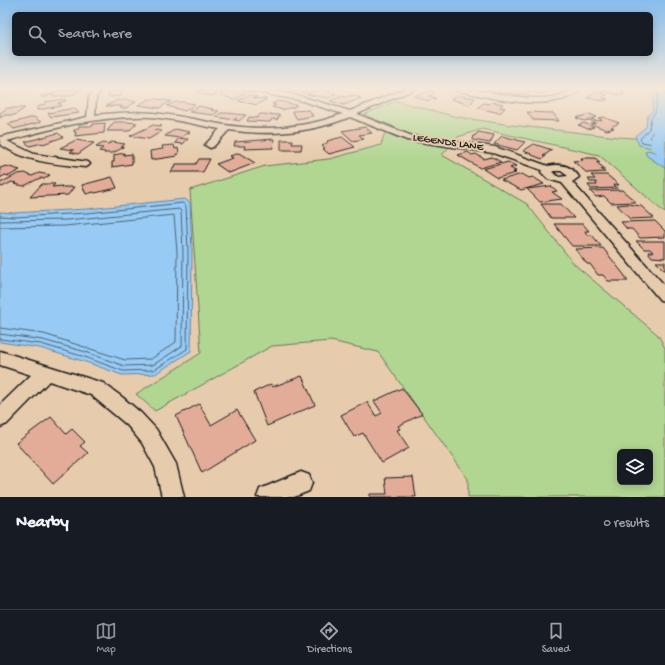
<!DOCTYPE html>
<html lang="en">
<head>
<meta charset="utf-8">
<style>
  body { margin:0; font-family:"Gochi Hand",sans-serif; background:#20242c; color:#f1f3f6 }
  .controls { position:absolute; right:12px; bottom:12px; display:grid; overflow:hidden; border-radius:6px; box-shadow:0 2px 10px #0003 }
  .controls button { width:36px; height:36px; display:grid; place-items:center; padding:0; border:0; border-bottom:1px solid #363941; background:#171b24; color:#f1f3f6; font:20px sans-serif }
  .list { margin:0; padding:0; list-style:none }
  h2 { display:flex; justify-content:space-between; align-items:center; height:52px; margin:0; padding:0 16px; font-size:17px }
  h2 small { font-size:13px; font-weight:400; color:#9ea1a6 }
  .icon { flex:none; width:22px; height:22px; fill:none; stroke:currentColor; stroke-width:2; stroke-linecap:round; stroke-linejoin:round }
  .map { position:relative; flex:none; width:665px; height:497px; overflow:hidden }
  .search { position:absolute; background:#171b24; box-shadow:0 2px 10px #0003; left:12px; right:12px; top:12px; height:44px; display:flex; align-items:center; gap:10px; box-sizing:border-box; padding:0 14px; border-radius:6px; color:#9ea1a6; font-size:15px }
  .sheet { height:112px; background:#171b24 }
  nav { display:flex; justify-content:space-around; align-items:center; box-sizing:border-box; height:56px; border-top:1px solid #363941; background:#171b24; font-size:11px; color:#9ea1a6 }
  nav a { display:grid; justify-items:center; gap:2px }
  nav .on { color:#8c9099 }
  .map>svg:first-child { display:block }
</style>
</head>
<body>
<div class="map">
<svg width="665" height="497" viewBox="0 0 665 497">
  <rect width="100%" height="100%" fill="#e6cbad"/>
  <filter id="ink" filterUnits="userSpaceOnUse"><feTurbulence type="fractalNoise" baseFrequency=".025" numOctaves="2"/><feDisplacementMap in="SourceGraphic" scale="8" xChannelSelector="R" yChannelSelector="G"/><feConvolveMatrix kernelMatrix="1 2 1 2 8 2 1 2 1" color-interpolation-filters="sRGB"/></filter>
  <g filter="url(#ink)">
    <!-- built -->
    <path fill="#ddbba1" d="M0,88H39L0,100Z"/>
    <!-- green -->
    <path fill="#b1d692" stroke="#667957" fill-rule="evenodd" d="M396,101L457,117L511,125L618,137L665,140V213L599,155L482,129L458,137L442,155L527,204L575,265L658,335L665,348V497H468V479L378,352L331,341L272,346L155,411L136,394L201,353L190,190L265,166L329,159L381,145L384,135L393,126L363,115ZM620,452H650V482H620Z"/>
    <!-- water -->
    <path fill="#97cbf5" stroke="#66859e" d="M657,88H665V151L639,145L635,136L646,127L647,117L653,110V96Z
      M648,150L665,155V168L647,156L645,152Z
      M185,199L190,203L192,251L191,351L155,374L122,375L83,361L40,348L0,342V212L13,213L87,209Z"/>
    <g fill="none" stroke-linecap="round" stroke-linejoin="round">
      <!-- shore -->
      <path stroke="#4d6273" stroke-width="1" d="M661,88L657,97L656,111L651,118L649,129L640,139L642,142L665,146
        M665,93L662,99L661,113L656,120L654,130L650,136L651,138L665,141
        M0,216L14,217L87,213L183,203L186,206L188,251L187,349L154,370L123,371L85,357L41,344L0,339
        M0,221L67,220L179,209L181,211L183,251L182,346L153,365L124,366L86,352L43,340L0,334
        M0,227L65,226L174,215L177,252L176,342L151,359L125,360L44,334L0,328"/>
      <!-- river -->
      <path fill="#97cbf5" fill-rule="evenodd" d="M660,88H665V157L659,155L650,147Z"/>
    </g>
    <!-- building -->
    <path fill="#e2ac99" stroke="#1c1c1c" d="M120,88L122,91L121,96L111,97V96H108V92H111L113,89Z
      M206,88H212L222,91L212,96L196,92Z
      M284,88H304L302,89L308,90L304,92L282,89Z
      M496,88L525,89L530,94L500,93Z
      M537,88H552L556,89L540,94L529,90Z
      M605,88H619L626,89L622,93L624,94L623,95L601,91Z
      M62,89L81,90L69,96H52L55,94L43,98L40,96L55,93Z
      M318,89L324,90L336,94L328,98L306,94Z
      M226,91L235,92L245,94L234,100L220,94Z
      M430,91L435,92L429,96L436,98L428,101L414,96Z
      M595,92L605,94L604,95H607L603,98L608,99L604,101L587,98Z
      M249,95L257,97L254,98L267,99L257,105L238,101Z
      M351,95L361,98L344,105L330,101L342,96L345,97Z
      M457,95L467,97L475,98L470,105L451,99Z
      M65,99L66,101L58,103V104H61V106L37,110V107L45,104V102Z
      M125,99L136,102L126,108H120L122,106H106L117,100L122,101Z
      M149,99H157L171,101L159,108L138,105Z
      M278,101L292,104L297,105L292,108H288L283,110L272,107L276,105L272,104Z
      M175,102H184L195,104L185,111L167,106Z
      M492,102L503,104L500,107L505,108L500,113L478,108L483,103L490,104Z
      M199,106L213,109L211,110L219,111L213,115L189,112Z
      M7,108H25L15,115H5L0,118V113Z
      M74,108L79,113L51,117L48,113Z
      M309,110L313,116L297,119L292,111Z
      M527,112L553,113L559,121L533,120Z
      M221,113H226L246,115L239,121L235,120L237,118L234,120L216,117Z
      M260,114L280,115L277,120L272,119L270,122L247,121L249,117L257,118Z
      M590,114L597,117L591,119L597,121L602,120L598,118L603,117L619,123L611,127L614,128L607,130L591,124L596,123L589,120L584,121L576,118Z
      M34,117L41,122L14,129L8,124Z
      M114,122H128L137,123L129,131H107Z
      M105,123L104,133L75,136L76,132H74V130L78,129L79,126H93V124Z
      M584,123L594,127L588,129L578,125Z
      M153,125L162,126L155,130L162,131L149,139L130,136Z
      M365,127L372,133L359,135L364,139L353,141L342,131Z
      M175,129L190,132L180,138L165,136Z
      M478,132L484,133L494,135L490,143L473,140L474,135H476Z
      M58,133L63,137L43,144L42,143L30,146L25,142Z
      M502,136L525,142L517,150L494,144Z
      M342,137L355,147L329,154L323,149L325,148L322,146L328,142L327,141Z
      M179,138L186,139H188L183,144L175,143Z
      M274,139L273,148L244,149L245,146H234L235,142Z
      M76,140L94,143L78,154L70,152L74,150L60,148Z
      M281,140H293L292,144H302L301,150H281Z
      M112,142L125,144L121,147H124L113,153H104L105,152L99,151L103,148L96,147L103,143L108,144Z
      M534,144L552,150L543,156H546L542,159L532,155L531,154H532L523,151Z
      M174,145L175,149L178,148L179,154H176L177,156L151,160L150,151L163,149L162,146Z
      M468,152L472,155L476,154L484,159L492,157L501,162L480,168L458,155Z
      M124,153V155L132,154V164L112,167V162H114V155Z
      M239,153L255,163L229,173L216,164L233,158L230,156Z
      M581,158H595L600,162H596L605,169H601L605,172L587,173L573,161L583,160Z
      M199,159H210L203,172H171L176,164H196Z
      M508,162L516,166L510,168L516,171L513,172L516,173L497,178L483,169Z
      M6,166L20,170L9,176L5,175L0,178V168Z
      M25,173L32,176L39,173L50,175L44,179L40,178L24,186L14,184L16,183L12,182L2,187L0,186V183L18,174Z
      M522,174L529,178L533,177L544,184L521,190L501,180Z
      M591,175H607L619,185H614L617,188L591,189L588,185H597L596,182H590L588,179H595Z
      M112,177L117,188L95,193L94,192L86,194L82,185Z
      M42,184H55L52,187L62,186L61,187H74L68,195L30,197Z
      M551,186L557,191L552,192L562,199L540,202L527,189Z
      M622,190L636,202L611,203L604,196L596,197L590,191Z
      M541,204H561L574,218H551Z
      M628,204L641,206L654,218L630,219L617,205Z
      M655,221L665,231V237L640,238L632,229H627L621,222Z
      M554,224H583L589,231H585L587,235H592L601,246H572Z
      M636,241H665V258L652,257L648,252H653L650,249H644Z
      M603,248L625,276L628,281H608L603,275H598L590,264H587L575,249Z
      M656,262H665V270H664Z
      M302,376L315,405L267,426L254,392L271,384L272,387Z
      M402,388L422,414L398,426L400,429L397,430L409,448L382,463L363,433L354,437L341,415L367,402L376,416L382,413L374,401Z
      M199,404L211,425L237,410L255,440L202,473L176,416Z
      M51,417L66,434L72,429L85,442L80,446L88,453L53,484L16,443Z
      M413,477L416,497H370V494H387L385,478Z"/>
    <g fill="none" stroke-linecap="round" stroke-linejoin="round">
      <!-- minor casing -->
      <g stroke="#1c1c1c" stroke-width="3">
        <path id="minor" d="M96,88H103L96,97L95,115C114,113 134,111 153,113C177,115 201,121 225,125C265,131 305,128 343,114L299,100L245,90L242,88H256L300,96L350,111L407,88H417L357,114L412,136L495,147L548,166C561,163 572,166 579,177L572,182L665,286V301L660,300L562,183L548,179L541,172L542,170L493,153L407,140L350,117C311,133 270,136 229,130L213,147L210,148L205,145L220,129C197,125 174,119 151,117C102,115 54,128 7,141L34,154L88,162L90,164L88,166L85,167C55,164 25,162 0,144V137L87,117L89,97ZM554,171H561L568,176L559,177L552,172Z
          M453,88C480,88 507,98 536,98C545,98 555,97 563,94C571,92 575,88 583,88C556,115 489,98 456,90Z
          M0,351L103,383L122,397L141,413L156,429L176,464L184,497H162L155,467L142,443L127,425L91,395L49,381L7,424L0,427V405L31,375L0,365Z
          M301,472L309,475L312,483L309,491L294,497H257L260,489Z"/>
      </g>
      <!-- minor -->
      <use href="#minor" fill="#e6cbad" fill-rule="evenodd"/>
    </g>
  </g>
  <!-- sky -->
  <linearGradient id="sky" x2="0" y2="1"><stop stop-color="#87bded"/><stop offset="0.56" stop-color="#f4e8da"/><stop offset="1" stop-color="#f4e8da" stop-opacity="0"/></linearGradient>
  <rect width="665" height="158" fill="url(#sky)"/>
  <g text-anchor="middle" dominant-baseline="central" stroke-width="4" stroke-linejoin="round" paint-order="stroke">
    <!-- far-street labels -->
    <g font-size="11" fill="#1c1c1c" stroke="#e6cbad">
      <text transform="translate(448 143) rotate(8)">LEGENDS LANE</text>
    </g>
  </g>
</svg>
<div class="controls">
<button><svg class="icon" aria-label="layers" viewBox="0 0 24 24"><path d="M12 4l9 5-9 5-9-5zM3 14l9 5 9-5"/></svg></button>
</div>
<div class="search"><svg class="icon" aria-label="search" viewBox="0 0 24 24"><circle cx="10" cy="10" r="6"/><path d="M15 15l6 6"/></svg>Search here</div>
</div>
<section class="sheet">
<h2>Nearby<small>0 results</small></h2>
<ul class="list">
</ul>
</section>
<nav>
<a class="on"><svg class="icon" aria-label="map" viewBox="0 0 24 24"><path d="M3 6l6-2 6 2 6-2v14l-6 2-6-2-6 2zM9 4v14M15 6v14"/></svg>Map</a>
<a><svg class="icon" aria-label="directions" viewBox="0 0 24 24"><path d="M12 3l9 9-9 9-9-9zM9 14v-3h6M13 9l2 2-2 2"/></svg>Directions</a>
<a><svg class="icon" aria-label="saved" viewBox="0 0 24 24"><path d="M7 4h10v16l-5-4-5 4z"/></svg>Saved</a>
</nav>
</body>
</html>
